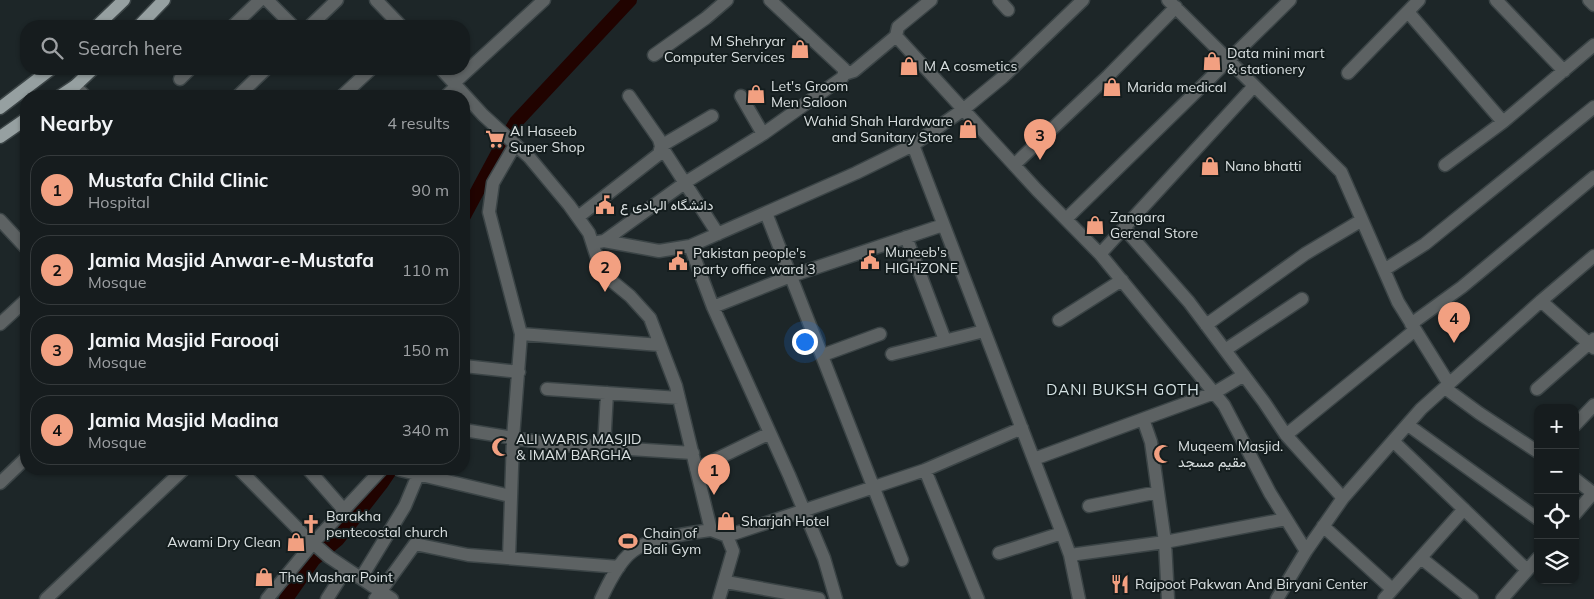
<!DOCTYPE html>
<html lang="en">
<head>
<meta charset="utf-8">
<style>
  body { margin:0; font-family:Mulish,Vazirmatn,sans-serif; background:#1f2527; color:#f1f3f6 }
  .controls { position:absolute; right:15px; bottom:15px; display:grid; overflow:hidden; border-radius:10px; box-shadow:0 1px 4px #0004 }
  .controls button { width:45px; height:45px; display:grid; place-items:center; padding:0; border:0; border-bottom:1px solid #353a3c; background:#161c1e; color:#f1f3f6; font:25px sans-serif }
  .you { position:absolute; left:804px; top:341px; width:18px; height:18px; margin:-12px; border:4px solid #fff; border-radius:50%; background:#1a73e8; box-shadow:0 0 0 8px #1a73e833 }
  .badge { display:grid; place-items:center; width:32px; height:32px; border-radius:50%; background:#f2a081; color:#111; font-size:16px; font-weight:700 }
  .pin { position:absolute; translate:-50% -41px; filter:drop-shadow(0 1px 2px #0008) }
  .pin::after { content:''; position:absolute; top:26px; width:18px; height:15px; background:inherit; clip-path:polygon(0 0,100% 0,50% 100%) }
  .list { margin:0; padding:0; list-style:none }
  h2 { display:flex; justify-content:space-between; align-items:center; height:65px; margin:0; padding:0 20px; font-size:21px }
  h2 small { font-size:16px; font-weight:400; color:#9ea1a4 }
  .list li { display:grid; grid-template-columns:32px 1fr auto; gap:15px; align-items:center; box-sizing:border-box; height:70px; margin:0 10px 10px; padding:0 10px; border:1px solid #353a3c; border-radius:20px }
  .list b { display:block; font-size:19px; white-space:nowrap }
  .list p { margin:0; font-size:16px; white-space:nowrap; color:#9ea1a4 }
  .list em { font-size:16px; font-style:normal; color:#9ea1a4 }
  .icon { flex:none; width:28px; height:28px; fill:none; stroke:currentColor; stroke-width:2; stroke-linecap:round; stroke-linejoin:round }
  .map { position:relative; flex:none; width:1594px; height:599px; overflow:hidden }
  .search { position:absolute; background:#161c1e; box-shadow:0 1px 4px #0004; left:20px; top:20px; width:450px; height:55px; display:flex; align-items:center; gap:12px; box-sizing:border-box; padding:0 18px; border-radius:20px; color:#9ea1a4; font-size:19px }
  .panel { position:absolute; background:#161c1e; box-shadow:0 1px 4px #0004; left:20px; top:90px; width:450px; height:385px; border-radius:20px }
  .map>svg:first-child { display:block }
</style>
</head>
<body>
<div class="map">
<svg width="1594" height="599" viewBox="0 0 1594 599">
  <rect width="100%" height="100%" fill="#1d2628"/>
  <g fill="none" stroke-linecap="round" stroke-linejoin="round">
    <!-- canal -->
    <path stroke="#210300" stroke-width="14" d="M464,216L501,147L516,122L630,0
      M286,599L314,559L338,539L381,484L391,469"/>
    <!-- minor casing -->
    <g stroke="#3b4446" stroke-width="15">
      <path id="minor" d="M267,0L293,26
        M376,0L401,26
        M931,0L898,27L896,36L1037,190L1100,254L1224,405L1270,493L1306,551
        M999,0L1008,10
        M1168,0L1341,172L1398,302L1449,384
        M1496,0L1564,71
        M1589,0L1594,5
        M1408,12L1503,122
        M233,26L260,0
        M310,26L337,0
        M654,55L706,18L727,0
        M441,69L483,115L529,157L569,205L589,233L602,273L630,296L650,318L676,386L711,530L727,536L733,551L719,599
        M1348,73L1419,0
        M844,74L854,71L896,36
        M180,79L190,69
        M454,83L544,0
        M75,86L85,96
        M238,96L266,69
        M342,96L371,69
        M446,96L457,86
        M741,96L763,134
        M712,116L661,146L718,234
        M913,145L1062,533L1070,555L1079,599
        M1014,165L1108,76L1176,7
        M1445,165L1503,122L1594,45
        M766,213L902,560
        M578,217L659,154L661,146L659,139L629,96
        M1066,219L1290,0
        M0,220L26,248
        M1124,228L1189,302L1264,402L1286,435L1343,498
        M906,237L945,340
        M604,241L686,182L763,134L842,78L844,74V69L770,0
        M593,243L604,241L659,251L690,246L856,173L913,145L964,109L1003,77L1083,0
        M690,246L713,307L789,475L824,558L836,599
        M1100,254L1254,86
        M1384,270L1425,244L1594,107
        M1541,301L1594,348
        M713,307L791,276L943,225
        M1059,320L1122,280
        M0,324L26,300
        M1411,324L1462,287L1594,177
        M1206,325L1305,254L1362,220
        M521,334L660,345
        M1225,350L1302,299
        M892,354L984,331
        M823,355L880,334
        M464,366L519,372
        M1445,388L1479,413L1538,452
        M547,389L679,398
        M1537,389L1594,339
        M1143,419L1151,442L1165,542L1168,599
        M1408,425L1538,519
        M1575,425L1594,405
        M464,430L551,444L693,453
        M1286,435L1415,330
        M1393,441L1527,570
        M604,447L607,393
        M1034,459L1214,393L1244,375
        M239,469L305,536L329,557L392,599
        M308,469L344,510
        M696,469L770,433
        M400,470L510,496
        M925,470L978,599
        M1575,479L1593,493
        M0,483L26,458
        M1089,506L1158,492
        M1575,514L1594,492
        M1323,526L1392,589
        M727,536L925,470L1022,428
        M999,553L1062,533
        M1070,555L1165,542L1286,519
        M509,558L513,438L521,334L489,212L493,183L515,145
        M1421,558L1472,599
        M361,578L405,506L418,475
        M726,582L819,599
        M46,599L184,469
        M267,599L313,543L382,469
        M327,599L346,569
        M375,599L415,544L468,555L619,567
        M601,599C608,584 619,561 633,551C649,538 691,533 711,530
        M1277,599L1306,551L1343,498L1421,409L1541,301L1594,256
        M1384,599L1464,509
        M1502,599L1538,558"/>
    </g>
    <!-- major casing -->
    <g stroke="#3b4446" stroke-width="15">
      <path id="major" d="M97,26L124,0
        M139,26L164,0
        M60,96L75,86L93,69
        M0,108L51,69
        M0,137L26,119"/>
    </g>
    <!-- minor -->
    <use href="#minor" stroke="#5d6263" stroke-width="12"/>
    <!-- major -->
    <use href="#major" stroke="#96a0a1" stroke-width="12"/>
  </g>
  <!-- icons -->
  <defs>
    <g id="shop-bare" transform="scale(1.5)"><path d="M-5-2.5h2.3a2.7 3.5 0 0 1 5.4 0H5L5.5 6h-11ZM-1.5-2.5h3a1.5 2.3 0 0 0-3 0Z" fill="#f2a081" stroke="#141d1e" stroke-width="2.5" paint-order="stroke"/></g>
    <g id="supermarket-bare" transform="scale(1.5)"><path d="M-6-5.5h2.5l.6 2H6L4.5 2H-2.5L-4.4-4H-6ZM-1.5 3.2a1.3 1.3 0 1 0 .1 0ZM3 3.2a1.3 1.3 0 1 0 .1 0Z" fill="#f2a081" stroke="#141d1e" stroke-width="2.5" paint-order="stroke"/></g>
    <g id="civic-bare" transform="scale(1.5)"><path d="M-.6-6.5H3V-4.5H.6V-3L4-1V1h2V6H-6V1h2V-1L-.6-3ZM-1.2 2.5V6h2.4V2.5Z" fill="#f2a081" stroke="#141d1e" stroke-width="2.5" paint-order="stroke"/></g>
    <g id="mosque-bare" transform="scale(1.5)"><path d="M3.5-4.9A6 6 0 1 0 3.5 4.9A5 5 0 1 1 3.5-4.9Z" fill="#f2a081" stroke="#141d1e" stroke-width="2.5" paint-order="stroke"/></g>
    <g id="church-bare" transform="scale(1.5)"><path d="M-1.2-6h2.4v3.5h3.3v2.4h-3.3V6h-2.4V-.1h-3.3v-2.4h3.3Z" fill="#f2a081" stroke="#141d1e" stroke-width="2.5" paint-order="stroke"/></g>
    <g id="stadium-bare" transform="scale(1.5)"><path d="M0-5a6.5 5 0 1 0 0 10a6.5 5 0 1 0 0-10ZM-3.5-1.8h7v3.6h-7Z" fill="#f2a081" stroke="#141d1e" stroke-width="2.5" paint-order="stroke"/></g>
    <g id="restaurant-bare" transform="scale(1.5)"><path d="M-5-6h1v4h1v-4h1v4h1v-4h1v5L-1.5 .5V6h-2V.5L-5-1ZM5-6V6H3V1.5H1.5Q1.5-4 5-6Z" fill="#f2a081" stroke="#141d1e" stroke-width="2.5" paint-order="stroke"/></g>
  </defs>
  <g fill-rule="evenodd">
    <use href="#shop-bare" x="800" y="49"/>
    <use href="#shop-bare" x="1212" y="61"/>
    <use href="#shop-bare" x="909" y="66"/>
    <use href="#shop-bare" x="1112" y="87"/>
    <use href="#shop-bare" x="756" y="94"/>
    <use href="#shop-bare" x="968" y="129"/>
    <use href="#supermarket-bare" x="495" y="139"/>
    <use href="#shop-bare" x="1210" y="166"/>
    <use href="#civic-bare" x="605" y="205"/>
    <use href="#shop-bare" x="1095" y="225"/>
    <use href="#civic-bare" x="870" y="260"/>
    <use href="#civic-bare" x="678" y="261"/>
    <use href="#mosque-bare" x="501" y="447"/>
    <use href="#mosque-bare" x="1163" y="454"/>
    <use href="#shop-bare" x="726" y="521"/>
    <use href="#church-bare" x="311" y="524"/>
    <use href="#stadium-bare" x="628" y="541"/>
    <use href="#shop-bare" x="296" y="542"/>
    <use href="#shop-bare" x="264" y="577"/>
    <use href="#restaurant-bare" x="1120" y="584"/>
  </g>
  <g text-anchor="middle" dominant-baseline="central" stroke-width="4" stroke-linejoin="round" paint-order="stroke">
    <!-- poi labels -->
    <g font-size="14" fill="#dae0e1" stroke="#141d1e" text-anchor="start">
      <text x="785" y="41" text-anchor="end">M Shehryar<tspan x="785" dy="16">Computer Services</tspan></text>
      <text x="1227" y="53">Data mini mart<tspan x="1227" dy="16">&amp; stationery</tspan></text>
      <text x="924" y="66">M A cosmetics</text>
      <text x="771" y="86">Let's Groom<tspan x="771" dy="16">Men Saloon</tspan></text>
      <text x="1127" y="87">Marida medical</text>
      <text x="953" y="121" text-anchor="end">Wahid Shah Hardware<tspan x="953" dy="16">and Sanitary Store</tspan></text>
      <text x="510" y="131">Al Haseeb<tspan x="510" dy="16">Super Shop</tspan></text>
      <text x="1225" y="166">Nano bhatti</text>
      <text x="620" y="205">دانشگاہ الہادی ع</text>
      <text x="1110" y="217">Zangara<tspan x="1110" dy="16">Gerenal Store</tspan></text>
      <text x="885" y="252">Muneeb's<tspan x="885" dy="16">HIGHZONE</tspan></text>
      <text x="693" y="253">Pakistan people's<tspan x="693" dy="16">party office ward 3</tspan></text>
      <text x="516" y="439">ALI WARIS MASJID<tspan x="516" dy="16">&amp; IMAM BARGHA</tspan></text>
      <text x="1178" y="446">Muqeem Masjid.<tspan x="1178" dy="16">مقیم مسجد</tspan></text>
      <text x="326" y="516">Barakha<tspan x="326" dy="16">pentecostal church</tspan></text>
      <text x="741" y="521">Sharjah Hotel</text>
      <text x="643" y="533">Chain of<tspan x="643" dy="16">Bali Gym</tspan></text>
      <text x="281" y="542" text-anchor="end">Awami Dry Clean</text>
      <text x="279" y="577">The Mashar Point</text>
      <text x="1135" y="584">Rajpoot Pakwan And Biryani Center</text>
    </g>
    <!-- neighbourhood labels -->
    <g font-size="15" letter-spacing="1" fill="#d5e2e4" stroke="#141d1e">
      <text x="1123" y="389">DANI BUKSH GOTH</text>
    </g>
  </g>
</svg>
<div class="controls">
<button>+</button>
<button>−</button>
<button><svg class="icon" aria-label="locate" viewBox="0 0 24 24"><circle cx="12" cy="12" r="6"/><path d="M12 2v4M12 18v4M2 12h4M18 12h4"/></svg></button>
<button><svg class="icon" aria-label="layers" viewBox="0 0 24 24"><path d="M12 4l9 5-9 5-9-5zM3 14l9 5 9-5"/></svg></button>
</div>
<div class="you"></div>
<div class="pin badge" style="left:714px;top:495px">1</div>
<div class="pin badge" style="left:605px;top:292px">2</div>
<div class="pin badge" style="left:1040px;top:160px">3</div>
<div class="pin badge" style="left:1454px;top:343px">4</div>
<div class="search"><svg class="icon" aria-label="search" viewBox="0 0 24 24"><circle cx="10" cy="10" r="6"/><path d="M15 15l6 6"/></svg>Search here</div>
<section class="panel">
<h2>Nearby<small>4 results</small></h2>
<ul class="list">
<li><span class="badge">1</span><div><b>Mustafa Child Clinic</b><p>Hospital</p></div><em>90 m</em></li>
<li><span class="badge">2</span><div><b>Jamia Masjid Anwar-e-Mustafa</b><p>Mosque</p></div><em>110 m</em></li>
<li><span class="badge">3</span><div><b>Jamia Masjid Farooqi</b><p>Mosque</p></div><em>150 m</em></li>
<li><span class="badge">4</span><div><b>Jamia Masjid Madina</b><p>Mosque</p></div><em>340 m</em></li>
</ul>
</section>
</div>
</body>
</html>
